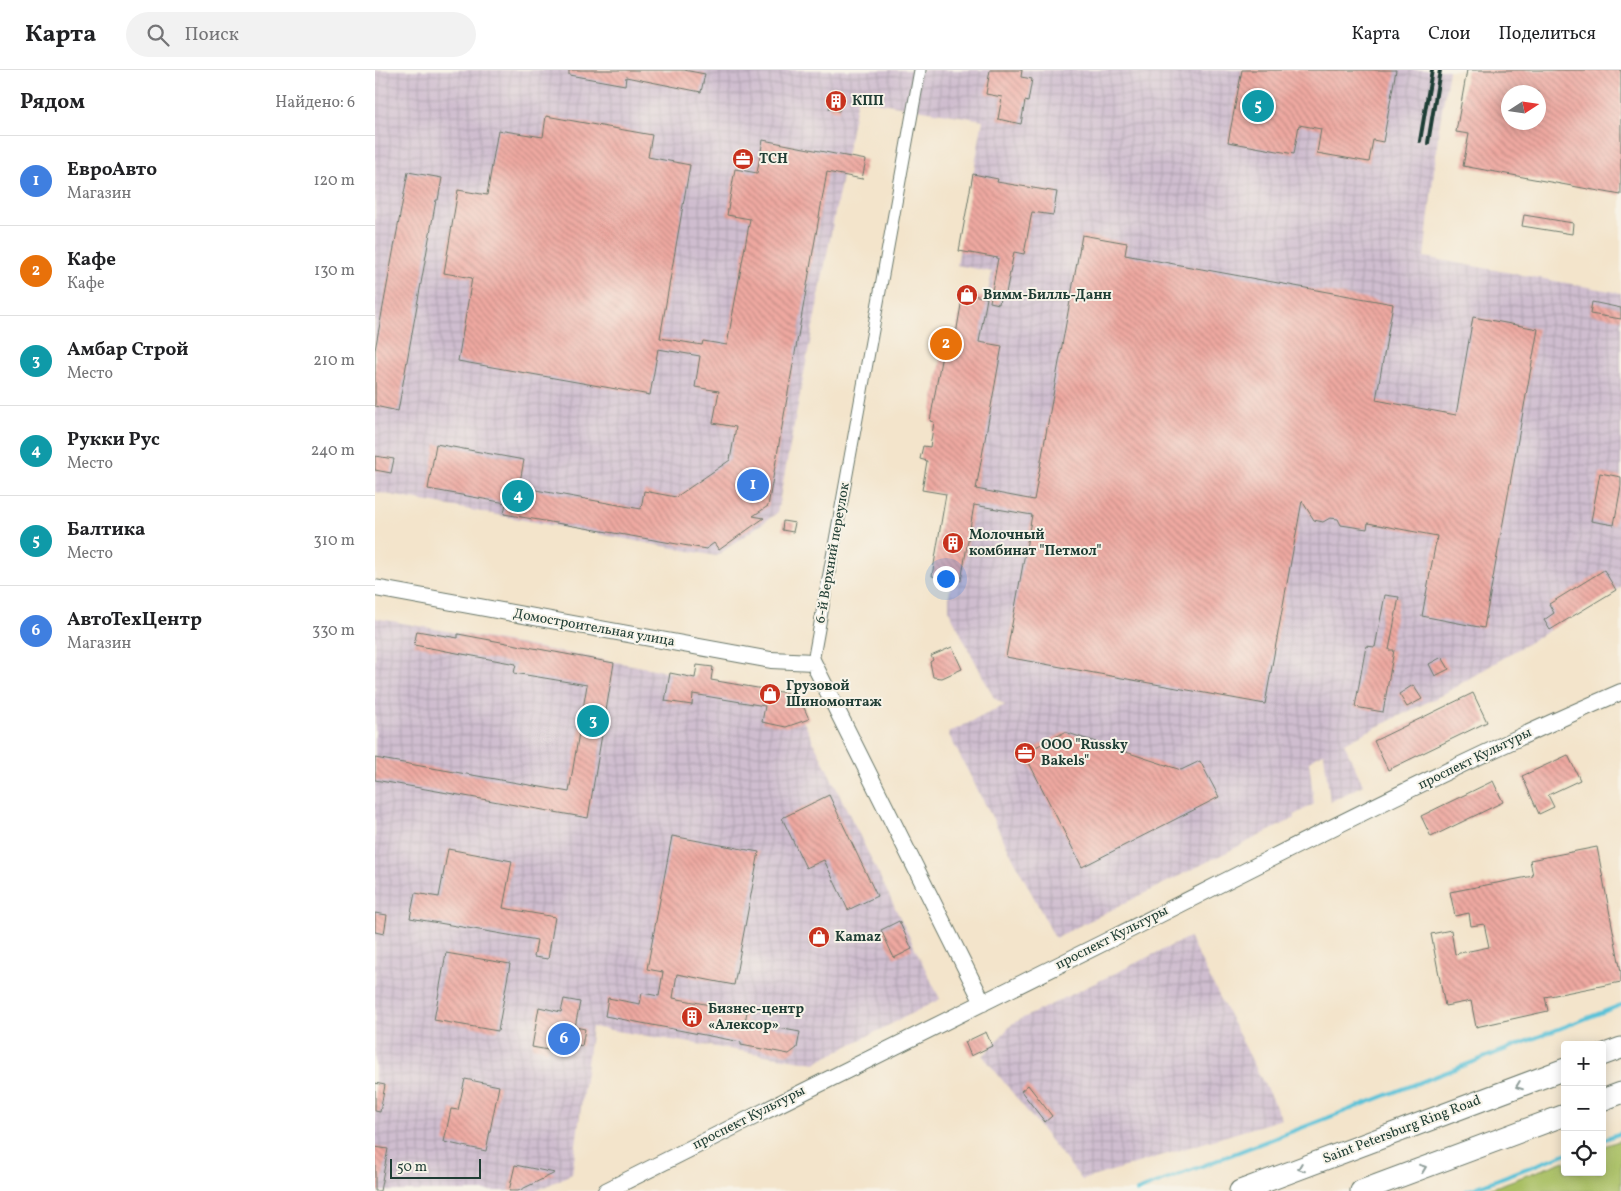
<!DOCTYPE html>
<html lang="ru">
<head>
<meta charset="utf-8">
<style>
  body { margin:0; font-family:Vollkorn,serif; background:#f2f2f2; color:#202124 }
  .controls { position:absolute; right:15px; bottom:15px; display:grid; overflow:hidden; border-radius:5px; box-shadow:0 2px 12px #0003 }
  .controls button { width:45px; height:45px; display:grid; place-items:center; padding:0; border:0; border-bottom:1px solid #e0e0e0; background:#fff; color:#202124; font:25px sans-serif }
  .compass { position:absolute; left:1126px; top:15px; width:45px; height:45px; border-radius:50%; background:#fff; box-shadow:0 2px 12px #0003; rotate:78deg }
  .scale { position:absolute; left:15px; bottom:12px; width:91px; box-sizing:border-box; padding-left:5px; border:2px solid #1f3d34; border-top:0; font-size:14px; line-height:18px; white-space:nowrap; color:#1f3d34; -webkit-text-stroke:4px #f7f3e8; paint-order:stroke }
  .you { position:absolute; left:570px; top:508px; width:18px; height:18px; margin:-12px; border:4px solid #fff; border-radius:50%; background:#1a73e8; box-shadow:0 0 0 8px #1a73e833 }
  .badge { display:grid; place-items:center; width:32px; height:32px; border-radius:50%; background:#db2777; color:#fff; font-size:16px; font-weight:700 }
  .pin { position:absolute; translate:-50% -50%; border:2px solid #fff; box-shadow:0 1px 5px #0006 }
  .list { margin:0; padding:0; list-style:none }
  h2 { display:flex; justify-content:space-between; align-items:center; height:65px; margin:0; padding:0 20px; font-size:21px }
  h2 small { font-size:16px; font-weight:400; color:#757577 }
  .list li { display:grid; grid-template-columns:32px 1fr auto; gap:15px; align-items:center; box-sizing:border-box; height:90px; padding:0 20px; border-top:1px solid #e0e0e0 }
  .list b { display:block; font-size:19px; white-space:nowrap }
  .list p { margin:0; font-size:16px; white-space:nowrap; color:#757577 }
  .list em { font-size:16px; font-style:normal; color:#757577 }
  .icon { flex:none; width:28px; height:28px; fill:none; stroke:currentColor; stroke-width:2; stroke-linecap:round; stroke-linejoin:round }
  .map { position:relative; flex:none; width:1246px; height:1121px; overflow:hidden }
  header { display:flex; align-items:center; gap:30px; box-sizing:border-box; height:70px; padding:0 25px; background:#fff; border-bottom:1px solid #e0e0e0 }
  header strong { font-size:24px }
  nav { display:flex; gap:28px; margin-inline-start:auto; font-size:18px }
  .search { width:350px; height:45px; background:#f2f2f2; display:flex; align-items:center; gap:12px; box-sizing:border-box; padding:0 18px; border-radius:28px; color:#757577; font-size:19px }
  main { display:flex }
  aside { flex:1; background:#fff }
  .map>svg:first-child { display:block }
</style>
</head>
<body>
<header>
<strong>Карта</strong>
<div class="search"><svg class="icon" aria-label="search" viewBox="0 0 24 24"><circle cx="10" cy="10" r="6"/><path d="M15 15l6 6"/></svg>Поиск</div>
<nav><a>Карта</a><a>Слои</a><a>Поделиться</a></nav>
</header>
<main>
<aside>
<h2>Рядом<small>Найдено: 6</small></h2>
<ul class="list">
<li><span class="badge" style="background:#3f7fe0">1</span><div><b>ЕвроАвто</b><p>Магазин</p></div><em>120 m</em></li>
<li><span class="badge" style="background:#e8710a">2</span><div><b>Кафе</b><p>Кафе</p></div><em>130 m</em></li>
<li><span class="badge" style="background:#0f9aa8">3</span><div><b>Амбар Строй</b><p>Место</p></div><em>210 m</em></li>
<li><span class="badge" style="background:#0f9aa8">4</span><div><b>Рукки Рус</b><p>Место</p></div><em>240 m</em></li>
<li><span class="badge" style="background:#0f9aa8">5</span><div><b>Балтика</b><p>Место</p></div><em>310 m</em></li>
<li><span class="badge" style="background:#3f7fe0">6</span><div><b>АвтоТехЦентр</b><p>Магазин</p></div><em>330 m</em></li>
</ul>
</aside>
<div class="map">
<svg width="1246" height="1121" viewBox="0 0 1246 1121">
  <defs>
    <pattern id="industrial-grid" width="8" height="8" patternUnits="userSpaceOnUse" patternTransform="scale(1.25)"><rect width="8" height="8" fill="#cfbdcf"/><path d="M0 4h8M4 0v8" fill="none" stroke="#b1a3b2"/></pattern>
    <pattern id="building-back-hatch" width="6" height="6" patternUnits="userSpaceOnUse" patternTransform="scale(1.25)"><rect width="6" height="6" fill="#efa9a1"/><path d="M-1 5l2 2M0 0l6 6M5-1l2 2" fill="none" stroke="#c18b84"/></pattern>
  </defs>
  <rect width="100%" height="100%" fill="#f7f3e8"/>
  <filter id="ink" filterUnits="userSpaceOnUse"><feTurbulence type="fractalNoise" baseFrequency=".02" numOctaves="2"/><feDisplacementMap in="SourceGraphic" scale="10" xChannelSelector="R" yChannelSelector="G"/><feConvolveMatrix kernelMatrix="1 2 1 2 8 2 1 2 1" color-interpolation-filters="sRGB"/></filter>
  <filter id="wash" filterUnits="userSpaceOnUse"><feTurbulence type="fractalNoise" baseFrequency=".0096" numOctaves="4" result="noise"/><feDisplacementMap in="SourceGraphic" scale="20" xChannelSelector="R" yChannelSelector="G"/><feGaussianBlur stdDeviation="1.12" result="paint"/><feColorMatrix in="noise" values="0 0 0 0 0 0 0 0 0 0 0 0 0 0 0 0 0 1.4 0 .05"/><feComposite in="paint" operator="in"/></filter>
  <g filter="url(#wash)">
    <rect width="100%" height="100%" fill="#f3e4cb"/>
    <!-- industrial -->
    <path fill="url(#industrial-grid)" d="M0,0H1074L1064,58L1049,187L1246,223V517L1067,625L969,673L988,715L955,732L949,683L942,686L934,691L939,734L919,745L920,748L680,868L573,663L630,635L619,628L574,541V526L577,510L557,506L569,435L579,426L547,420L552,391L545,389L548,376L555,377L559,352L555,351L570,268L580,269L588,223L612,227L617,202L582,195L608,50L482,29L402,443L341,486L0,422Z
      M0,548L415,624L565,929L440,993L217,957L197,1104L161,1121H0Z
      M814,867L907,1049L707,1110L608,986L638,953Z"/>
    <!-- green -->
    <path fill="#a9bf64" stroke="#647e4c" d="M1246,1070V1121H1109L1190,1091V1102H1227V1077Z"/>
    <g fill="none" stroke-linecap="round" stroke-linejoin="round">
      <!-- stream -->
      <path stroke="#5bc2d8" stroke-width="4" d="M1227,1070L1246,1063
        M762,1121L1246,935
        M1091,1121L1190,1084"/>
    </g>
    <g id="blocks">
      <!-- building -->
      <path fill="url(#building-back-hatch)" fill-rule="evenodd" d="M194,0H309L330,4L326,22L251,7L250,15L194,5Z
        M615,0H647L646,7L657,9L653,32L650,31L646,54L623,49L627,27L611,24Z
        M867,0H1021L1008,72L998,70L994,92L942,83L946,59L924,55L919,84L853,72Z
        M1092,0H1246V125L1088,96L1094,64L1081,62ZM1134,22H1164V52H1134Z
        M457,22L468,24L464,41L454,39Z
        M171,46L277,65L273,87L315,95L285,268L327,275L328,271L352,275L375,149L352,145L360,99L382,103L388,70L491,90L487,109L452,102L393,436L378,446L389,448L344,480L339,473L331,479L129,444L131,433L53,419L61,374L149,390L144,417L266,439L269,421L301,427L355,390L361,357L338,353L344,321L320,317L325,286L283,279L275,325L83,291L97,208L69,203L83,120L112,125L123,60L168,67Z
        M33,102L67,108L63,130H61L23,341L0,336V280Z
        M598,104L623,109L622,112L682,122L678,145L657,142L649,184L639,182L631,223L626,222L624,234L615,232L623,188L584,181Z
        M1149,145L1198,153L1197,164L1147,156Z
        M707,165L752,173L750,185L1018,234L1001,330L1081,345L1098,247L1163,259L1109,558L1047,546L1062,466L993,453L992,459L966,455L963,449L955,448L948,452L939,450L927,431L890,634L631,587L657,445L599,435L586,511L557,506L571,424L547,420L552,391L545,389L548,376L555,377L559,352L555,351L570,268L580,270L588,223L612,228L604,272L627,276L601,419L659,430Z
        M1217,232L1246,238V249L1215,244Z
        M0,386L19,389L16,403L0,400Z
        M1225,403L1246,407V416L1239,455L1216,451Z
        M408,451L420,453L418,462L407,460Z
        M1229,500L1241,520L1175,560L1169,550L1179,543L1174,534Z
        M1010,525L1024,527L1014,580H1019L1008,642L980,637L991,576L1000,577Z
        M42,561L83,568V564L239,593L213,748L0,710V688L194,722L212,615L139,603L141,594L39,575Z
        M577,577L587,599L567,608L558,607L555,592L558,590L556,586Z
        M1067,587L1074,599L1060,606L1054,594Z
        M322,595L338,597L336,610L417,624L421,633L426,631L434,649L411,657L387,652L390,636L318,624L317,635L290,631L295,603L320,608Z
        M1038,615L1047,629L1032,637L1024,624Z
        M1098,623L1112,652L1013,700L999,671Z
        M690,662L806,700L825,691L844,727L707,797L649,683Z
        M1193,685L1205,710L1173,725L1179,737L1164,744L1147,706Z
        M1118,711L1128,732L1056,767L1046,746Z
        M454,725L502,826L473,840L449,790L431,798L407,748Z
        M297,766L384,782L359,915L302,904L298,928L372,942L370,952L425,962L422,978L414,984L366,975V972L230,946L233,928L265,934L267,923L284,926L288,902L272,899Z
        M1222,777L1246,902V912L1170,927L1173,941L1101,957L1096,931L1070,936L1056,864L1076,860L1080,884L1114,877L1109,854L1096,856L1094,843L1080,846L1075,822L1158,806L1155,790Z
        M73,779L137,791L128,838L180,847L173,889L159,887L162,870L35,848L40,823L64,827Z
        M0,843L12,845L9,864L0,862Z
        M524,851L537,879L519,888L506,860Z
        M71,883L135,894L123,961L59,950Z
        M189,929L205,932L200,957L210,959L207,976L174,970L173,980L157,977L164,937L186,942Z
        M611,962L617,976L596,986L590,972Z
        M90,1009L124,1016L111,1081L69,1072L76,1039L83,1040Z
        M0,1013L10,1015L5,1042L0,1041Z
        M653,1015L677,1046L670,1052L646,1021Z
        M0,1077L13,1079L5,1121H0Z
        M140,1095L180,1103L143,1121H134Z"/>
    </g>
  </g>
  <g filter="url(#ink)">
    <use href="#blocks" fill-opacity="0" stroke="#697769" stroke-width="1"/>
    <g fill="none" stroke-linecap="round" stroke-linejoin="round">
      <!-- street casing -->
      <g stroke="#697769" stroke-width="13">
        <path id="street" d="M438,592L545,0"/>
      </g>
      <!-- secondary casing -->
      <g stroke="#697769" stroke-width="18">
        <path id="secondary" d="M0,518L396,590L438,592L608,933
          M231,1121C400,1035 570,952 740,867C907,783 1074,696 1246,622"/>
      </g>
      <!-- highway casing -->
      <g stroke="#697769" stroke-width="23">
        <path id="highway" d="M1227,985L1246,978
          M1227,1030L1246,1023
          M865,1121L1190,999
          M986,1121L1190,1045"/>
      </g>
      <!-- street -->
      <use href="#street" stroke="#fff" stroke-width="11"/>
      <!-- secondary -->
      <use href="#secondary" stroke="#fff" stroke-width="16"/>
      <!-- highway -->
      <use href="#highway" stroke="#fff" stroke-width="21"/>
      <!-- rail -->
      <path stroke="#1f3d34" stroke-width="4" d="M1045,71L1057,0
        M1053,73L1065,0"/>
    </g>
    <!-- one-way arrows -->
    <defs><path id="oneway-chevron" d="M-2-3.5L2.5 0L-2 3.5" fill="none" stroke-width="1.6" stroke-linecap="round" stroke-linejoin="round" transform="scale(1.25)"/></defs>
    <g stroke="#8f9e9a">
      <use href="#oneway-chevron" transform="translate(1144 1016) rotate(159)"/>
      <use href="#oneway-chevron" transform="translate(926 1098) rotate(159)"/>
      <use href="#oneway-chevron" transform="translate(1048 1098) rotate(-21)"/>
    </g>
  </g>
  <!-- icons -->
  <defs>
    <g id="building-disc" transform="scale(1.125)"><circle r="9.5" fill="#c8321e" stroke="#f7f3e8"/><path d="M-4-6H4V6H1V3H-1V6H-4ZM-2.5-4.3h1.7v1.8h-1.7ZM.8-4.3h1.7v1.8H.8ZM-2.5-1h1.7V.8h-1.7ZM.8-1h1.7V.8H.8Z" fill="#fff"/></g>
    <g id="office-disc" transform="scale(1.125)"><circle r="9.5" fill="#c8321e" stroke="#f7f3e8"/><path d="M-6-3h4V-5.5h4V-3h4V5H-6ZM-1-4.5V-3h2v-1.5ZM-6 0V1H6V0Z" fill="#fff"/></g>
    <g id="shop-disc" transform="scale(1.125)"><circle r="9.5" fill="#c8321e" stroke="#f7f3e8"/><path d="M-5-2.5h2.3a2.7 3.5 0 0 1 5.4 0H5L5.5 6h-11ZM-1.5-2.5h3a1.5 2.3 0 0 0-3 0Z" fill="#fff"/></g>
  </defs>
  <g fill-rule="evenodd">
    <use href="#building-disc" x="461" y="31"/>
    <use href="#office-disc" x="368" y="89"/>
    <use href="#shop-disc" x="592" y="225"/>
    <use href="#building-disc" x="578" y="473"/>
    <use href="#shop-disc" x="395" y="624"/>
    <use href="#office-disc" x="650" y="683"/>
    <use href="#shop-disc" x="444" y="867"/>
    <use href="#building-disc" x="317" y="947"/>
  </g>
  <g text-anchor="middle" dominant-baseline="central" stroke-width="4" stroke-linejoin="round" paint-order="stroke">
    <!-- poi labels -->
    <g font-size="14" font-weight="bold" fill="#1f3d34" stroke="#f7f3e8" text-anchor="start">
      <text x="477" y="31">КПП</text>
      <text x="384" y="89">ТСН</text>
      <text x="608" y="225">Вимм-Билль-Данн</text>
      <text x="594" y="465">Молочный<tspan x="594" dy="16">комбинат "Петмол"</tspan></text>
      <text x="411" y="616">Грузовой<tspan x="411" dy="16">Шиномонтаж</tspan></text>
      <text x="666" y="675">ООО "Russky<tspan x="666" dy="16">Bakels"</tspan></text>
      <text x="460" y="867">Kamaz</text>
      <text x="333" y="939">Бизнес-центр<tspan x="333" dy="16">«Алексор»</tspan></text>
    </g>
    <!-- street labels -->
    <g font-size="14" fill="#1f3d34" stroke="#f7f3e8">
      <text transform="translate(458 483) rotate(-80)">6-й Верхний переулок</text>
      <text transform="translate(219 558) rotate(10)">Домостроительная улица</text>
      <text transform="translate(1100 689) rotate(-26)">проспект Культуры</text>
      <text transform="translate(737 868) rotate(-27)">проспект Культуры</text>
      <text transform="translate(374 1048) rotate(-27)">проспект Культуры</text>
      <text transform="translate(1027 1060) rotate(-21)">Saint Petersburg Ring Road</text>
    </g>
  </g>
</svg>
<div class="controls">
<button>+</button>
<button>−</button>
<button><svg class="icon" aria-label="locate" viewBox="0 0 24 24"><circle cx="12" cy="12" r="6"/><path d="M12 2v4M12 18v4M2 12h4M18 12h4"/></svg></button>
</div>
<svg class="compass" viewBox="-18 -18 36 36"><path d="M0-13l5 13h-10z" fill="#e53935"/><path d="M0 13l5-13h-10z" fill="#757577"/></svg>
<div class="scale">50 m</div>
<div class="you"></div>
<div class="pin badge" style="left:378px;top:415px;background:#3f7fe0">1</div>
<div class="pin badge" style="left:571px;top:274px;background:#e8710a">2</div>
<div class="pin badge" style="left:218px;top:651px;background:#0f9aa8">3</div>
<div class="pin badge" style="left:143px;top:426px;background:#0f9aa8">4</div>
<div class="pin badge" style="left:883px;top:36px;background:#0f9aa8">5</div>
<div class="pin badge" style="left:189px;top:969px;background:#3f7fe0">6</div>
</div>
</main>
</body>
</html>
